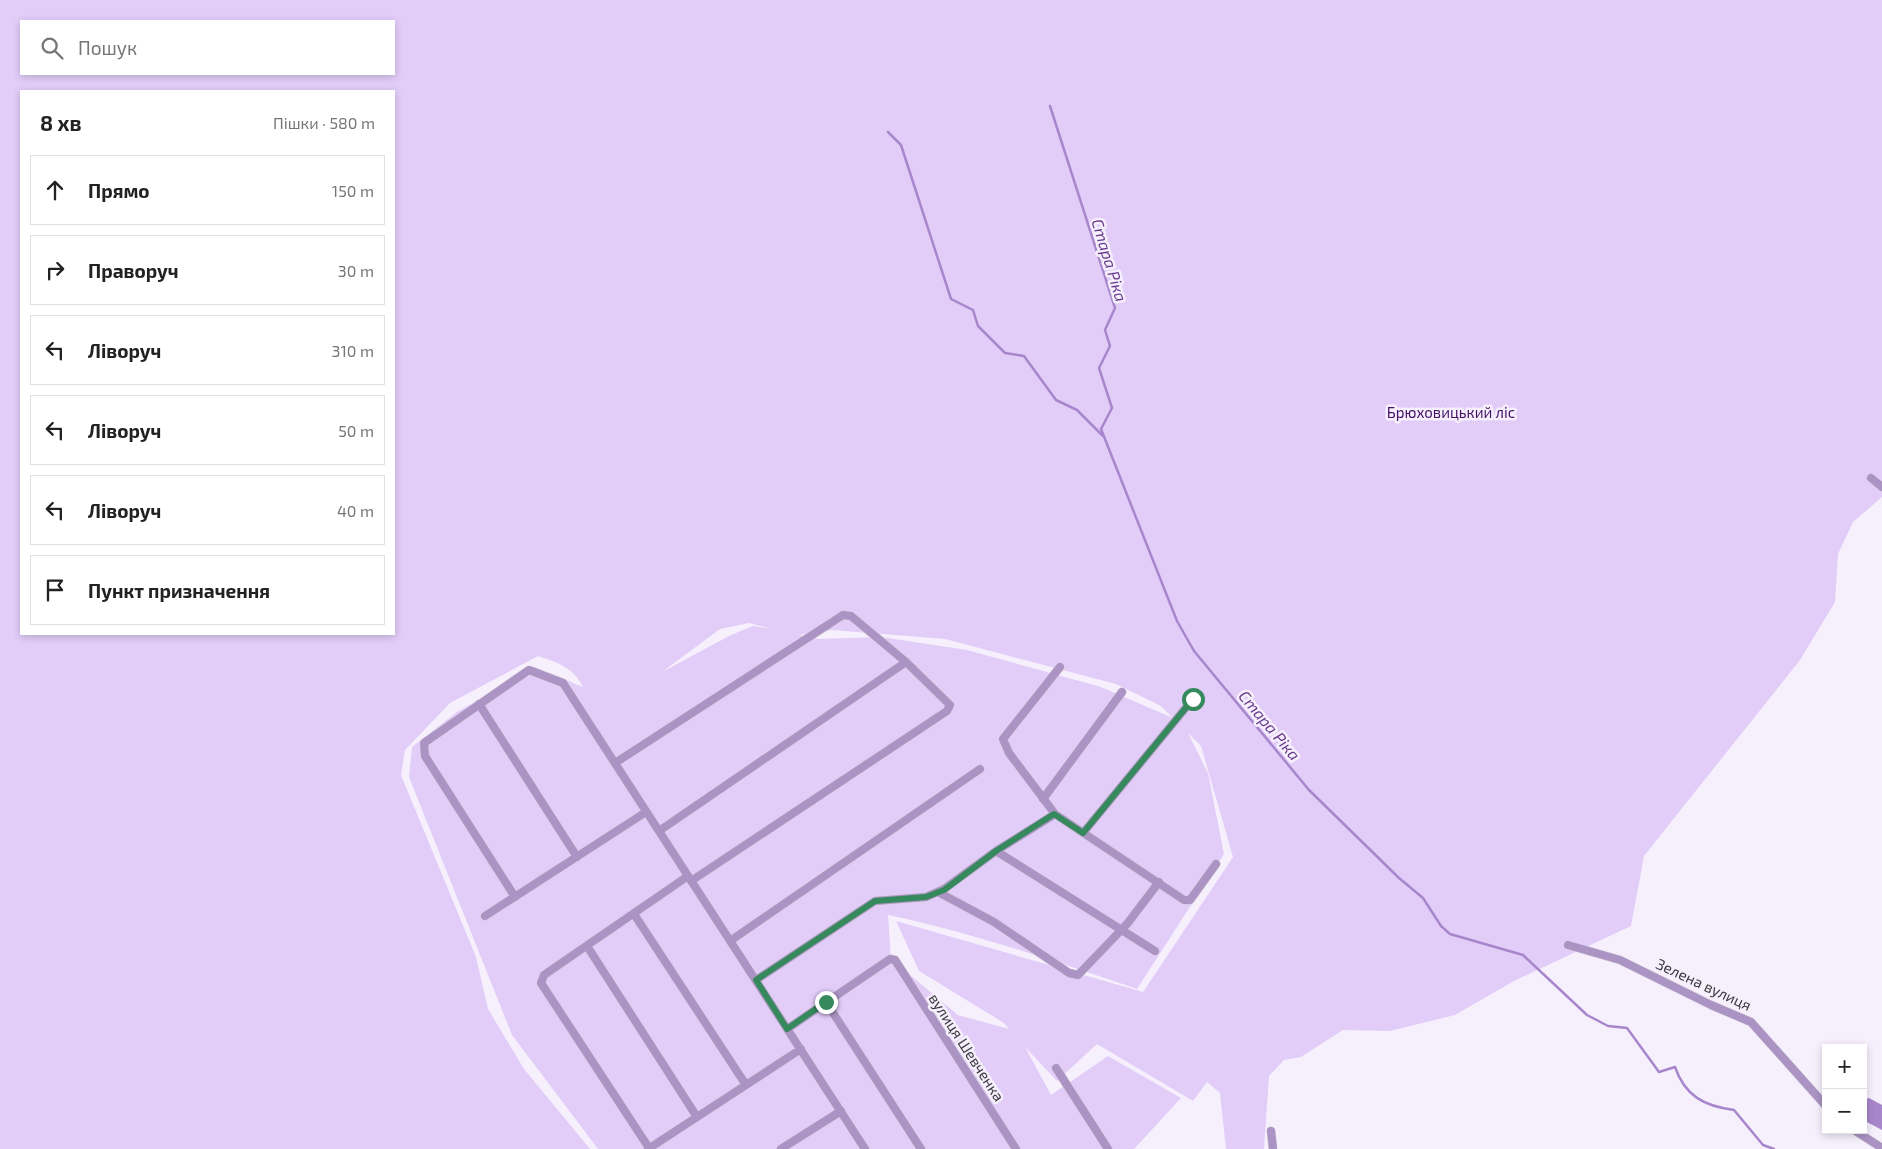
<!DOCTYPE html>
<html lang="uk">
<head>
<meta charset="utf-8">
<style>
  body { margin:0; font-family:"Exo 2",sans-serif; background:#f6f6f6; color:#222 }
  .controls { position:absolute; right:15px; bottom:15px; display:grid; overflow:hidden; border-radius:0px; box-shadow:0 2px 8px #0003 }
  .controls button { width:45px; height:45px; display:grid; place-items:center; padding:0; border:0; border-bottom:1px solid #e0e0e0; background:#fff; color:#222; font:25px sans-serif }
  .stop { position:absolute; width:15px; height:15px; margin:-11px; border:4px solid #35895c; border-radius:50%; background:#fff }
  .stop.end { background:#35895c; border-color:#fff; box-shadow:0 1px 5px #0008 }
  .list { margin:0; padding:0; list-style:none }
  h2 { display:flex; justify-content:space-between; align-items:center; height:65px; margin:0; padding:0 20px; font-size:21px }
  h2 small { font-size:16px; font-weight:400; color:#767676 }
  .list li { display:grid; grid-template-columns:32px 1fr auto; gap:15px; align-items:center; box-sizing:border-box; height:70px; margin:0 10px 10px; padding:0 10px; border:1px solid #e0e0e0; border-radius:0px }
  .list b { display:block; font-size:19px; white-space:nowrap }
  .list em { font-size:16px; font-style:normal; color:#767676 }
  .icon { flex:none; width:28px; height:28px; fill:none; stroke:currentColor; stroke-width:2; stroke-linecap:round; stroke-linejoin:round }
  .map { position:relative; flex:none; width:1882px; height:1149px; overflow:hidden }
  .search { position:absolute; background:#fff; box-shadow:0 2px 8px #0003; left:20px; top:20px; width:375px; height:55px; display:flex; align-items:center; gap:12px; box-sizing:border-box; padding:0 18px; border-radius:0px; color:#767676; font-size:19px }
  .panel { position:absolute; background:#fff; box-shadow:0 2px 8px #0003; left:20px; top:90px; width:375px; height:545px; border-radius:0px }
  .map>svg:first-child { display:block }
</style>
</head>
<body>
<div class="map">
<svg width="1882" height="1149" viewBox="0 0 1882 1149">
  <rect width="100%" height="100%" fill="#f6f0fd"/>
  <!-- green -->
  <path fill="#e2cdf9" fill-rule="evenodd" d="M0,0H1882V497L1853,522L1838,554L1835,602L1800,660L1644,856L1631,926L1514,981L1455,1015L1390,1031L1343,1030L1301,1057L1284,1060L1269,1076L1264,1149H1226L1220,1093L1207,1082L1193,1101L1097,1044L1057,1081L1025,1047L1051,1095L1108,1056L1181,1098L1134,1149H598L512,1035L409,777L412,747L457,712L535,667L583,687C574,668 557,662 538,656L450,703L405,750L401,775L476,957L488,1009L524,1069L590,1149H0ZM21,21H394V74H21ZM21,91H394V634H21ZM749,623L771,629L753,626L731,635L662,672L720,629ZM832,630L945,639L1116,684L1161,706L1173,718L1101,687L967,650L881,637L818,639L799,635ZM1188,733L1201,746L1233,857L1143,992L896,921L919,971L1004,1023L1009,1029L958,1015L891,959L888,915C973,933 1055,961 1137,989L1224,854L1208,773Z"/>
  <!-- water -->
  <path fill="#a886cb" d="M1869,1098L1882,1105V1130L1863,1120V1100Z"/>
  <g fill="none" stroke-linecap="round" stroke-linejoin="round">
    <!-- stream -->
    <path stroke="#a886cb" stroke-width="2.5" d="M1050,106L1115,308L1105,330L1110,346L1099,368L1112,408L1101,429L1177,621L1194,651L1309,790L1399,878L1423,898L1441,926L1450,934L1523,955L1587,1015L1608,1026L1627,1028L1659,1072L1675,1067C1685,1096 1704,1106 1734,1110L1763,1145L1774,1149
      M888,132L901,145L951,299L973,310L978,326L1005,353L1024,356L1056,400L1077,410L1103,436"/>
    <!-- minor casing -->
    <g stroke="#d1cbd7" stroke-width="9">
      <path id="minor" d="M1871,478L1882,487
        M479,704L577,857
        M615,763L843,615L851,616L906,662L950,705L947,711L691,881
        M1043,799L1122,692
        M1055,814L1009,753L1003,739L1060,667
        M659,831L906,662
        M1083,833L1193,699
        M996,851L1055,814L1184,900H1190L1216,864
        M938,892L994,922L1069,973L1078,975L1127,924L1159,882
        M515,897L425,756L424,743L529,670L563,683L865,1149
        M634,914L746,1085
        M485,916L646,812
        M730,941L980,769
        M1568,945L1620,960L1711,1005L1751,1022L1826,1106
        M587,946L697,1117
        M756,980L875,901L926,897L944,889L996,851L1155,951
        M826,1002L921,1149
        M787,1029L890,959L895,960L1016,1149
        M1056,1068L1108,1149
        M1854,1130L1882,1148
        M1271,1131L1273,1149
        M649,1148L541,983L544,975L688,876
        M648,1149L801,1049
        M781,1149L841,1111"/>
    </g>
    <!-- minor -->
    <use href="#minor" stroke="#ab93c4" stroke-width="8"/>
  </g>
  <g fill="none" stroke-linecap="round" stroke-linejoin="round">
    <!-- route -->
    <path stroke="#35895c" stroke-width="6" d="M826,1002L787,1029L756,980L875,901L926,897L944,890L996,851L1054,814L1083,833L1193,699"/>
  </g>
  <g text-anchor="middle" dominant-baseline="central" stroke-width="5" stroke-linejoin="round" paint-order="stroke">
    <!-- park labels -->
    <g font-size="15" fill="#421064" stroke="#f6f0fd">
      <text x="1451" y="412">Брюховицький ліс</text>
    </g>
    <!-- street labels -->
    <g font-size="15" fill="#3b393e" stroke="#f6f0fd">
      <text transform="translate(1704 984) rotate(25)">Зелена вулиця</text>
      <text transform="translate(967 1047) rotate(57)">вулиця Шевченка</text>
    </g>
    <!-- water labels -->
    <g font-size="16" font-style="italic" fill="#673a8d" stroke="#f6f0fd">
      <text transform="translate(1110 260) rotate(73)">Стара Ріка</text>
      <text transform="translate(1270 725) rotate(50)">Стара Ріка</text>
    </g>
  </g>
</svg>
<div class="controls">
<button>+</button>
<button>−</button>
</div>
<div class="stop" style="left:1193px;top:699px"></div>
<div class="stop end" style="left:826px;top:1002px"></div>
<div class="search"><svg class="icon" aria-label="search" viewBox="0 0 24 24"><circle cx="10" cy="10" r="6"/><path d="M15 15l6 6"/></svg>Пошук</div>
<section class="panel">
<h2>8 хв<small>Пішки · 580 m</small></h2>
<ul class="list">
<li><svg class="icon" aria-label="ahead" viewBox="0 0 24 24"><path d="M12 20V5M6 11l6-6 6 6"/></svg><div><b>Прямо</b></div><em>150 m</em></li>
<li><svg class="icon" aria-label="right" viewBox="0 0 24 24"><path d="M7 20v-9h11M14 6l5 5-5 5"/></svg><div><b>Праворуч</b></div><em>30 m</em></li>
<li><svg class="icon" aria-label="left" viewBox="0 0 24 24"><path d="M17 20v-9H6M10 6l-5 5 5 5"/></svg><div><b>Ліворуч</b></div><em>310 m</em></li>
<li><svg class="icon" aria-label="left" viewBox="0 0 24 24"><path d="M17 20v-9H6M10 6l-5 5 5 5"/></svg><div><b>Ліворуч</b></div><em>50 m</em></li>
<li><svg class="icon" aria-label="left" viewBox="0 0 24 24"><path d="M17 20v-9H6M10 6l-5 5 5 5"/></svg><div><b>Ліворуч</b></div><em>40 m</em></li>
<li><svg class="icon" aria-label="arrive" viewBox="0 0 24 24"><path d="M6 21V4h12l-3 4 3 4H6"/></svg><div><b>Пункт призначення</b></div></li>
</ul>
</section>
</div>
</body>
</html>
